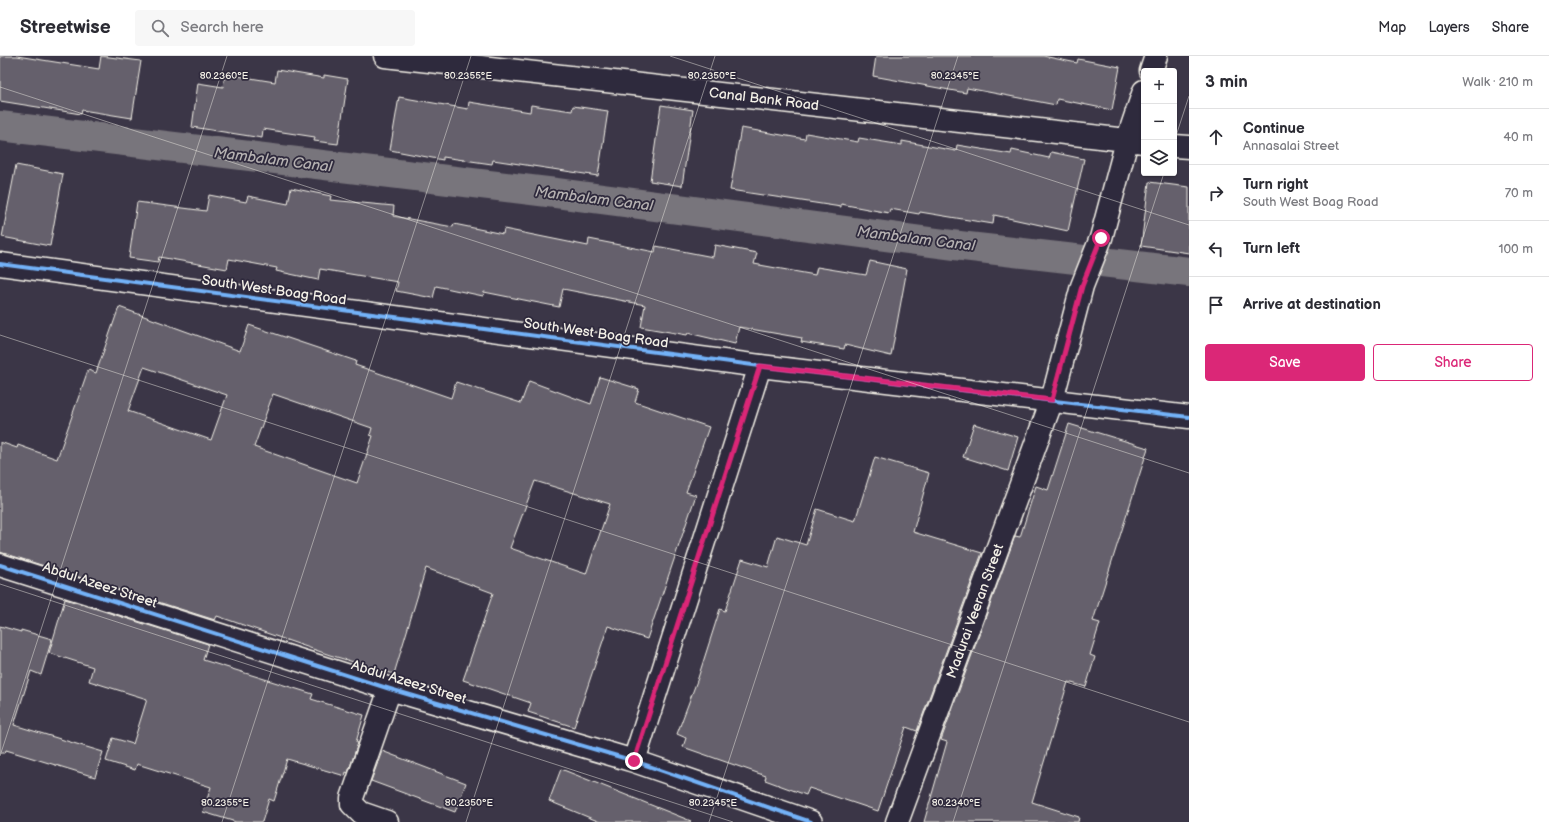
<!DOCTYPE html>
<html lang="en">
<head>
<meta charset="utf-8">
<style>
  body { margin:0; font-family:"Balsamiq Sans",sans-serif; background:#f7f7f7; color:#2b2b33 }
  .controls { position:absolute; right:12px; top:12px; display:grid; overflow:hidden; border-radius:4px; box-shadow:0 1px 3px #0004 }
  .controls button { width:36px; height:36px; display:grid; place-items:center; padding:0; border:0; border-bottom:1px solid #e1e1e2; background:#fff; color:#2b2b33; font:20px sans-serif }
  .stop { position:absolute; width:12px; height:12px; margin:-9px; border:3px solid #db2777; border-radius:50%; background:#fff }
  .stop.end { background:#db2777; border-color:#fff; box-shadow:0 1px 4px #0008 }
  .list { margin:0; padding:0; list-style:none }
  h2 { display:flex; justify-content:space-between; align-items:center; height:52px; margin:0; padding:0 16px; font-size:17px }
  h2 small { font-size:13px; font-weight:400; color:#7c7c81 }
  .list li { display:grid; grid-template-columns:26px 1fr auto; gap:12px; align-items:center; box-sizing:border-box; height:56px; padding:0 16px; border-top:1px solid #e1e1e2 }
  .list b { display:block; font-size:15px; white-space:nowrap }
  .list p { margin:0; font-size:13px; white-space:nowrap; color:#7c7c81 }
  .list em { font-size:13px; font-style:normal; color:#7c7c81 }
  .actions { display:flex; gap:8px; padding:12px 16px }
  .actions a { flex:1; padding:9px 0; border:1px solid #db2777; border-radius:4px; text-align:center; font-size:14px; color:#db2777 }
  .actions .main { background:#db2777; color:#fff }
  .icon { flex:none; width:22px; height:22px; fill:none; stroke:currentColor; stroke-width:2; stroke-linecap:round; stroke-linejoin:round }
  .map { position:relative; flex:none; width:1189px; height:766px; overflow:hidden }
  header { display:flex; align-items:center; gap:24px; box-sizing:border-box; height:56px; padding:0 20px; background:#fff; border-bottom:1px solid #e1e1e2 }
  header strong { font-size:19px }
  nav { display:flex; gap:22px; margin-inline-start:auto; font-size:14px }
  .search { width:280px; height:36px; background:#f7f7f7; display:flex; align-items:center; gap:10px; box-sizing:border-box; padding:0 14px; border-radius:4px; color:#7c7c81; font-size:15px }
  main { display:flex }
  aside { flex:1; background:#fff }
  .map>svg:first-child { display:block }
</style>
</head>
<body>
<header>
<strong>Streetwise</strong>
<div class="search"><svg class="icon" aria-label="search" viewBox="0 0 24 24"><circle cx="10" cy="10" r="6"/><path d="M15 15l6 6"/></svg>Search here</div>
<nav><a>Map</a><a>Layers</a><a>Share</a></nav>
</header>
<main>
<div class="map">
<svg width="1189" height="766" viewBox="0 0 1189 766">
  <rect width="100%" height="100%" fill="#3b3647"/>
  <filter id="ink" filterUnits="userSpaceOnUse"><feTurbulence type="fractalNoise" baseFrequency=".025" numOctaves="2"/><feDisplacementMap in="SourceGraphic" scale="8" xChannelSelector="R" yChannelSelector="G"/><feConvolveMatrix kernelMatrix="1 2 1 2 8 2 1 2 1" color-interpolation-filters="sRGB"/></filter>
  <g filter="url(#ink)">
    <g fill="none" stroke-linecap="round" stroke-linejoin="round">
      <!-- canal -->
      <path stroke="#78747b" stroke-width="30" d="M0,70L556,137L961,190L1189,216"/>
    </g>
    <!-- building -->
    <path fill="#65616c" stroke="#f4f1e8" fill-rule="evenodd" d="M0,0H17L99,13L101,0L141,5L132,62L82,54L81,58L0,45Z
      M876,0H1043L1077,7L1078,3L1120,11L1112,54L1057,43L1056,49L967,32L966,37L873,20Z
      M277,14L324,22V19L348,23L338,88L314,85L315,81L263,73L262,82L192,71L198,27L223,31L225,18L275,26Z
      M399,41L468,53L469,46L530,56L531,49L572,55L573,50L608,55L598,120L493,104L492,108L443,101V104L390,94Z
      M661,49L693,54L682,130L650,125Z
      M741,72L805,83L806,77L858,86L859,82L902,89V85L956,95L957,89L1011,98L1012,94L1049,102L1051,96L1084,103L1068,175L994,159L993,168L920,156L919,158L890,153L889,157L841,148V151L730,134Z
      M16,109L63,118L50,190L2,181Z
      M1149,126L1189,131V197L1141,190Z
      M291,132L331,140L330,144L394,150L393,160L453,171L454,168L503,178L504,173L588,190L589,183L655,196L656,190L713,201L715,189L757,197L754,208L815,219L817,211L866,219L870,205L907,213L891,300L845,289L844,293L801,286L802,282L739,271L735,288L688,277L687,279L641,271L645,249L563,233L559,251L484,236L483,240L436,230L433,242L396,235L398,226L320,213L318,224L276,215L277,212L229,203L227,213L159,201L158,206L129,202L137,146L206,155L209,139L246,146L248,140L288,148Z
      M119,251L240,295L249,269L356,305L355,309L451,342L456,326L521,347L529,325L591,348L600,321L639,333L635,346L709,371L686,436L696,439L647,583L608,570L574,671L528,656L531,647L463,624L493,537L426,512L394,618L330,599L217,560L215,564L0,496V386L17,392L18,389L57,403L88,314L96,317ZM144,311L227,339L211,384L128,355ZM273,338L372,372L370,379L373,380L357,427L254,391ZM535,425L610,448L586,518L510,492Z
      M974,368L1018,381L1008,415L963,401Z
      M1069,368L1148,392L1093,565L1100,567L1090,599L1095,601L1086,631L1068,626L1032,746L1079,761L1078,766H924L947,686L941,684L1015,480L1020,481L1036,430L1048,434Z
      M875,401L929,417L913,476L982,497L917,675L906,671L878,755L809,732L806,739L765,724L766,720L683,691L686,682L677,678L698,622L720,553L725,555L742,503L768,511L777,480L806,489L817,453L855,465Z
      M65,543L208,588L203,604L313,638L311,643L364,659L356,686L358,687L348,717L346,716L345,720L287,703L274,745L269,743L262,766H236L203,756L211,731L137,708L135,714L106,705L113,682L133,688L147,643L89,625L93,611L49,597Z
      M0,570L21,576V574L52,583L41,619L31,615L14,669L103,696L95,721L6,694L5,697H0Z
      M382,695L466,727L455,756L371,725Z
      M561,713L691,765L690,766H600L549,745Z"/>
    <g fill="none" stroke-linecap="round" stroke-linejoin="round">
      <!-- street casing -->
      <g stroke="#f4f1e8" stroke-width="25">
        <path id="street" d="M0,509L390,633L634,705L811,766
          M634,705L760,310
          M387,766L361,757L352,748V742L390,633
          M897,766L1052,344"/>
      </g>
      <!-- secondary casing -->
      <g stroke="#f4f1e8" stroke-width="25">
        <path id="secondary" d="M385,0L1144,86
          M1151,15L1156,0
          M1174,90L1189,91
          M0,208L760,310L1189,361
          M1052,344L1082,230L1101,182L1127,85L1144,35"/>
      </g>
      <!-- street -->
      <use href="#street" stroke="#2f2a3d" stroke-width="22"/>
      <!-- secondary -->
      <use href="#secondary" stroke="#2f2a3d" stroke-width="22"/>
      <!-- cycleway casing -->
      <g stroke="#2f2a3d" stroke-width="6">
        <path id="cycleway" d="M0,208L760,310L1189,361
          M0,509L390,633L634,705L811,766"/>
      </g>
      <!-- cycleway -->
      <use href="#cycleway" stroke="#73b2f8" stroke-width="4"/>
    </g>
  </g>
  <g fill="none" stroke-linecap="round" stroke-linejoin="round" filter="url(#ink)">
    <!-- route -->
    <path stroke="#db2777" stroke-width="5" d="M634,705L760,310L1052,344L1082,230L1101,182"/>
  </g>
  <!-- ticks -->
  <path fill="none" stroke="#f4f1e8" stroke-width="1" stroke-opacity="0.45" d="M670,0L1189,169M0,31L1189,417M1174,86L1189,40M0,279L1189,666M0,528L733,766M0,700L227,0M222,766L471,0M466,766L715,0M709,766L958,0M953,766L1164,117"/>
  <g text-anchor="middle" dominant-baseline="central" stroke-width="3.5" stroke-linejoin="round" paint-order="stroke">
    <!-- street labels -->
    <g font-size="14" fill="#f4f1e8" stroke="#2f2a3d">
      <text transform="translate(764 43) rotate(7)">Canal Bank Road</text>
      <text transform="translate(274 234) rotate(8)">South West Boag Road</text>
      <text transform="translate(596 277) rotate(8)">South West Boag Road</text>
      <text transform="translate(100 529) rotate(18)">Abdul Azeez Street</text>
      <text transform="translate(975 555) rotate(-70)">Madurai Veeran Street</text>
      <text transform="translate(409 626) rotate(17)">Abdul Azeez Street</text>
    </g>
    <!-- water labels -->
    <g font-size="15" font-style="italic" fill="#b6b2b2" stroke="#2f2a3d">
      <text transform="translate(273 104) rotate(7)">Mambalam Canal</text>
      <text transform="translate(594 143) rotate(7)">Mambalam Canal</text>
      <text transform="translate(916 183) rotate(7)">Mambalam Canal</text>
    </g>
  </g>
  <g font-size="10" text-anchor="middle" fill="#f4f1e8" stroke="#2f2a3d" stroke-width="3.5" stroke-linejoin="round" paint-order="stroke">
    <text x="224" y="23">80.2360°E</text>
    <text x="468" y="23">80.2355°E</text>
    <text x="712" y="23">80.2350°E</text>
    <text x="955" y="23">80.2345°E</text>
    <text x="225" y="750">80.2355°E</text>
    <text x="469" y="750">80.2350°E</text>
    <text x="713" y="750">80.2345°E</text>
    <text x="956" y="750">80.2340°E</text>
  </g>
</svg>
<div class="controls">
<button>+</button>
<button>−</button>
<button><svg class="icon" aria-label="layers" viewBox="0 0 24 24"><path d="M12 4l9 5-9 5-9-5zM3 14l9 5 9-5"/></svg></button>
</div>
<div class="stop" style="left:1101px;top:182px"></div>
<div class="stop end" style="left:634px;top:705px"></div>
</div>
<aside>
<h2>3 min<small>Walk · 210 m</small></h2>
<ul class="list">
<li><svg class="icon" aria-label="ahead" viewBox="0 0 24 24"><path d="M12 20V5M6 11l6-6 6 6"/></svg><div><b>Continue</b><p>Annasalai Street</p></div><em>40 m</em></li>
<li><svg class="icon" aria-label="right" viewBox="0 0 24 24"><path d="M7 20v-9h11M14 6l5 5-5 5"/></svg><div><b>Turn right</b><p>South West Boag Road</p></div><em>70 m</em></li>
<li><svg class="icon" aria-label="left" viewBox="0 0 24 24"><path d="M17 20v-9H6M10 6l-5 5 5 5"/></svg><div><b>Turn left</b></div><em>100 m</em></li>
<li><svg class="icon" aria-label="arrive" viewBox="0 0 24 24"><path d="M6 21V4h12l-3 4 3 4H6"/></svg><div><b>Arrive at destination</b></div></li>
</ul>
<div class="actions"><a class="main">Save</a><a>Share</a></div>
</aside>
</main>
</body>
</html>
